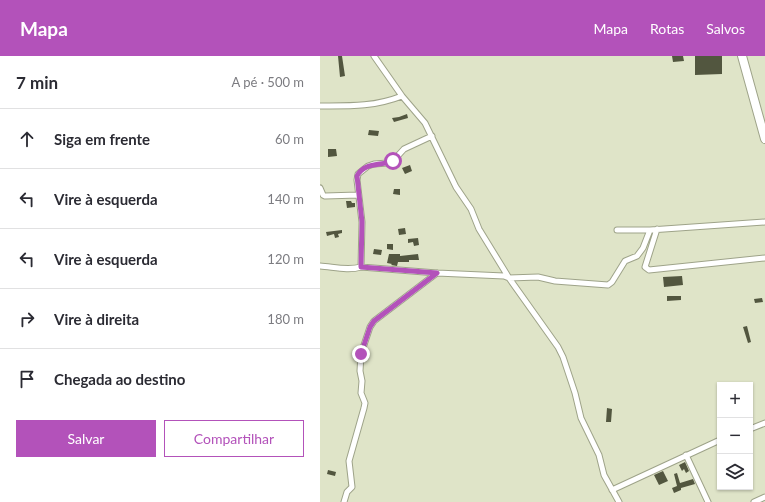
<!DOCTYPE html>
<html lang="pt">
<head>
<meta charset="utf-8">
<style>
  body { margin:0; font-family:Lato,sans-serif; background:#f7f7f7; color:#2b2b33 }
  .controls { position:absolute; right:12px; bottom:12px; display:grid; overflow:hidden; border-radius:0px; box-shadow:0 1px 3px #0004 }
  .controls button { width:36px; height:36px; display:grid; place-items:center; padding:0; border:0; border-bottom:1px solid #e1e1e2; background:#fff; color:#2b2b33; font:20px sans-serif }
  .stop { position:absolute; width:12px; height:12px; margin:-9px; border:3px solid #b352ba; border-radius:50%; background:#fff }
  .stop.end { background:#b352ba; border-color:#fff; box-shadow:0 1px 4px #0008 }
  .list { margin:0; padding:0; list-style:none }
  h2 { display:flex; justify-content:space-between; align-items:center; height:52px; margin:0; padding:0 16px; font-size:17px }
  h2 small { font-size:13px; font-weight:400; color:#7c7c81 }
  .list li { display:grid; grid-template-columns:26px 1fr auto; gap:12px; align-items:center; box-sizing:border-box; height:60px; padding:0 16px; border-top:1px solid #e1e1e2 }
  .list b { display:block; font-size:15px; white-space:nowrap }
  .list em { font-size:13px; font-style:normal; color:#7c7c81 }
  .actions { display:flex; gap:8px; padding:12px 16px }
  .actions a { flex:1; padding:9px 0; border:1px solid #b352ba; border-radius:0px; text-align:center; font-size:14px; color:#b352ba }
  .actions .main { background:#b352ba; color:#fff }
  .icon { flex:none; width:22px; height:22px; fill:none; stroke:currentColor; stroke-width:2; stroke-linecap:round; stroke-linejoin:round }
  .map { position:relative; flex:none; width:445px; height:446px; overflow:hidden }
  header { display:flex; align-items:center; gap:24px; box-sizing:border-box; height:56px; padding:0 20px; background:#b352ba; color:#fff }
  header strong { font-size:19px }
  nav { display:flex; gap:22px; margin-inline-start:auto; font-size:14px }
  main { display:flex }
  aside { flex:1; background:#fff }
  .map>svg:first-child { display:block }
</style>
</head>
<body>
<header>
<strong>Mapa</strong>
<nav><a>Mapa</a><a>Rotas</a><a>Salvos</a></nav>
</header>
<main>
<aside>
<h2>7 min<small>A pé · 500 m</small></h2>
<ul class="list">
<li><svg class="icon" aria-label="ahead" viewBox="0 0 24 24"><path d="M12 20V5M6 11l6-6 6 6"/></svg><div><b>Siga em frente</b></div><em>60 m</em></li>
<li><svg class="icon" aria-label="left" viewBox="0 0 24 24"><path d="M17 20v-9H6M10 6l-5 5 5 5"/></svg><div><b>Vire à esquerda</b></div><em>140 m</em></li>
<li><svg class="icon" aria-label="left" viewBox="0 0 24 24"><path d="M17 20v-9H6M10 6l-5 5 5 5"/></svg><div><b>Vire à esquerda</b></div><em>120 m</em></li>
<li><svg class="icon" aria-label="right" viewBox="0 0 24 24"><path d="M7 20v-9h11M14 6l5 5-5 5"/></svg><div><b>Vire à direita</b></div><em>180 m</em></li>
<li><svg class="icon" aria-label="arrive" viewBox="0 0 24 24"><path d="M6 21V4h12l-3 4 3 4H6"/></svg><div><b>Chegada ao destino</b></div></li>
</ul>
<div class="actions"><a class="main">Salvar</a><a>Compartilhar</a></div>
</aside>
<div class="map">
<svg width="445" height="446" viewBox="0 0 445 446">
  <rect width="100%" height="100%" fill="#dfe4c8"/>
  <!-- building -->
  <path fill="#52563f" d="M18,0H22L25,20L20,21Z
    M352,0H363L364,5L353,6Z
    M375,0H402V18L375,19Z
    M87,58L88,62L74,66L72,62L79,61Z
    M49,74L59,75L58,80L48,79Z
    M8,93H16L17,100L8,101Z
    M90,109L92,115L85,118L82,112Z
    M74,133H80V139L73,138Z
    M26,145H31L32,147H35V151L27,152Z
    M85,172L86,178L79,179L78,173Z
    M22,174V177L18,178L19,181L15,182L14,178L7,180L6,176Z
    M98,182L99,189L94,190L93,186L88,187V183Z
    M67,188H73V194L67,193Z
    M54,193L62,194L61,199L53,198Z
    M69,198H80V200L98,198L99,204H89V206H78L77,210L71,209L72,208L67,207Z
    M362,220L363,229L344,231L343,221Z
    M347,240H361V244L347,245Z
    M442,242L443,246L435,247L434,243Z
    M427,270L431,286L428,287L423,271Z
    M287,352L292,353L291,366H286Z
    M365,406L369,415L366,417L364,413L362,415L359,409Z
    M8,414L16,416L15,420L7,418Z
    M343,415L348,425L339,429L334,419Z
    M357,417L360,427L373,423L375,428L361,432V434L354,437L352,432L357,430L354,418Z"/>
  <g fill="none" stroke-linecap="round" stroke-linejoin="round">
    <!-- street casing -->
    <g stroke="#9ea389" stroke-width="7">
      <path id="street" d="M54,0L82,40L105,67L136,131L151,153L159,173L189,222L238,291L243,301L255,337L261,362L279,399L284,419L299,446
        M0,50C29,50 54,51 82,40
        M0,132L3,139L5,140L38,139
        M337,173L325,211L329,214L445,202
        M297,174H330L445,166
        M0,210C14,211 28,215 41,211L117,217L184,220L189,222L218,221L235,225L288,229L292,226L305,205L317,200L323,192L330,174
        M41,211L42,166L37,124L38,118L48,110L54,108L68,107L73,105L84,93L112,80
        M430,373L445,367
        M366,399L388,446
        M292,434L400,384
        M24,446L27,436L32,431L29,405L44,352L45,347L41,337L42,325L40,315L41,298L50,271L54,265L117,217
        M434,446L445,441"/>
    </g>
    <!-- primary casing -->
    <g stroke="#9ea389" stroke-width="10">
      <path id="primary" d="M422,0L445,83"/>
    </g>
    <!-- street -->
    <use href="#street" stroke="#fff" stroke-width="5"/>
    <!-- primary -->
    <use href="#primary" stroke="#fff" stroke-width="8"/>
  </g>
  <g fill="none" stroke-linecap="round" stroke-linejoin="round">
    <!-- route -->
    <path stroke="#b352ba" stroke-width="5" d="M41,298L50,271L54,265L117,217L41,211L42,166L37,120C44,106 60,110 73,105"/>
  </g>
</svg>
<div class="controls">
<button>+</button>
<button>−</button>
<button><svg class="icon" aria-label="layers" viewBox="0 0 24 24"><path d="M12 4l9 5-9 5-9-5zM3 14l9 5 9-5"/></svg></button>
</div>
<div class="stop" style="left:73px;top:105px"></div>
<div class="stop end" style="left:41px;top:298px"></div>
</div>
</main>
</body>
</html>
